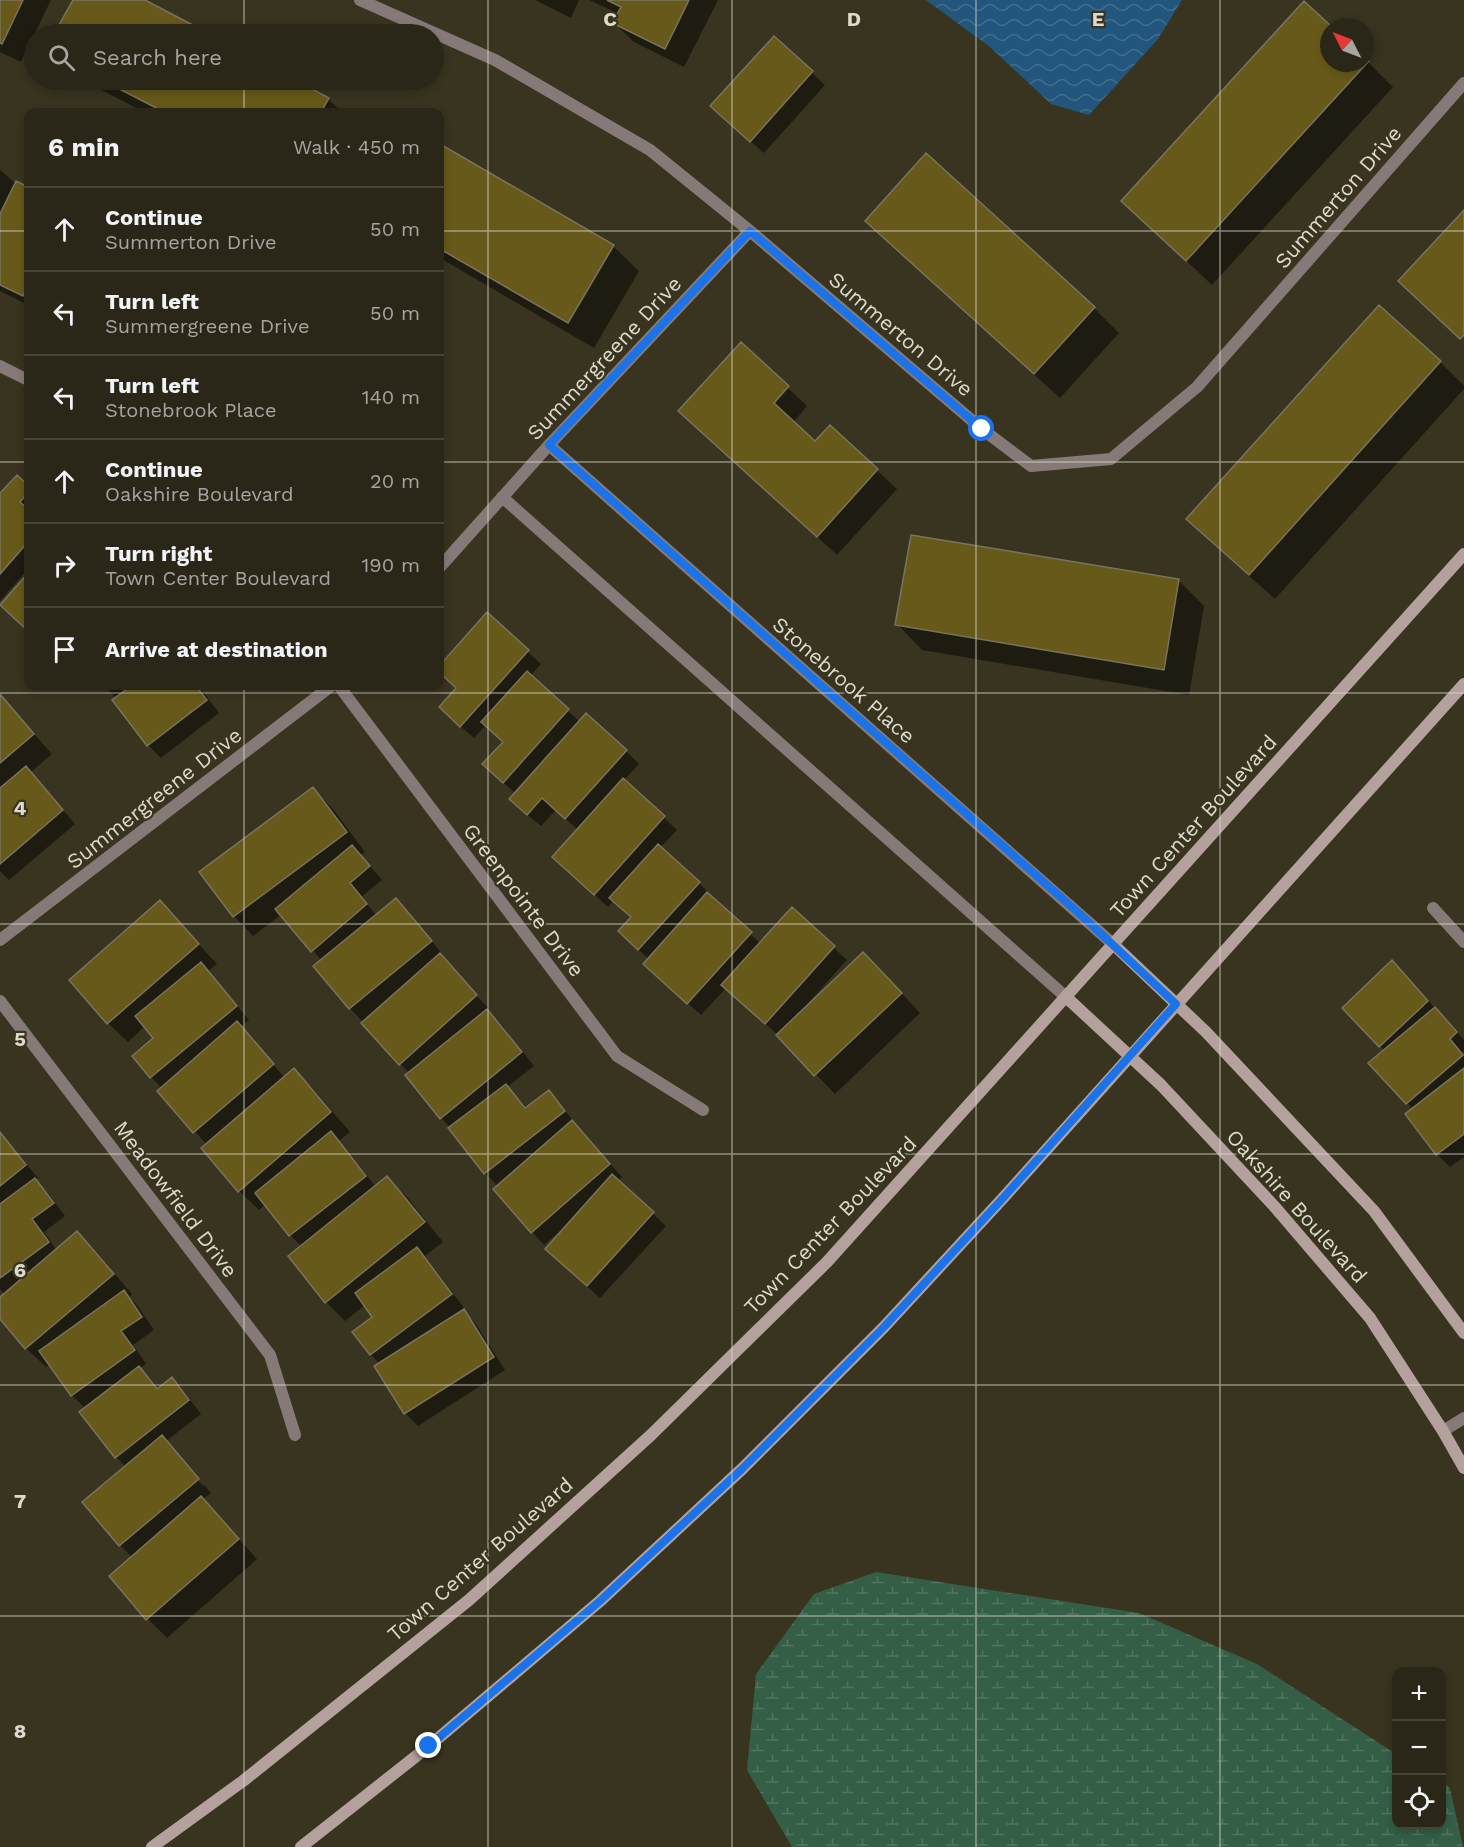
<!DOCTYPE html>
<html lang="en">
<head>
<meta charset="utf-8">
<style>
  body { margin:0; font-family:"Work Sans",sans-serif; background:#373325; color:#f1f3f6 }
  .controls { position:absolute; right:18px; bottom:18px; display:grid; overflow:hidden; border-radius:12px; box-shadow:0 3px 9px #0003 }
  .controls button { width:54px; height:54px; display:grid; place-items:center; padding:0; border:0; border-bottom:2px solid #474437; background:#2b2718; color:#f1f3f6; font:30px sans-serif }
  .compass { position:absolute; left:1320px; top:18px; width:54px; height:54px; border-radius:50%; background:#2b2718; box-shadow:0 3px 9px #0003; rotate:312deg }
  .stop { position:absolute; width:18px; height:18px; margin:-14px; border:4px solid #1a73e8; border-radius:50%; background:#fff }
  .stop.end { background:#1a73e8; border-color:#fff; box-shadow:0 2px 6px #0008 }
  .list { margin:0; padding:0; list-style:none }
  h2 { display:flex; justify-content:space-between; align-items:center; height:78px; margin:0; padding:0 24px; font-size:26px }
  h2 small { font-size:20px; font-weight:400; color:#a6a5a2 }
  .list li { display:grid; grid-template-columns:39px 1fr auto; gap:18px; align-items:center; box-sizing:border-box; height:84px; padding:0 24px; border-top:2px solid #474437 }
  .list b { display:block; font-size:22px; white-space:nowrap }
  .list p { margin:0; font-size:20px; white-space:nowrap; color:#a6a5a2 }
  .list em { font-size:20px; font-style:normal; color:#a6a5a2 }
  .icon { flex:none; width:33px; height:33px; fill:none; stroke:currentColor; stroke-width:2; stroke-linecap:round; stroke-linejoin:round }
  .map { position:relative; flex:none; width:1464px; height:1847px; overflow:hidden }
  .search { position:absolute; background:#2b2718; box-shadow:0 3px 9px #0003; left:24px; top:24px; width:420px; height:66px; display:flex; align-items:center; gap:15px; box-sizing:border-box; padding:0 21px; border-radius:33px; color:#a6a5a2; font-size:22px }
  .panel { position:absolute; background:#2b2718; box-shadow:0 3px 9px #0003; left:24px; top:108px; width:420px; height:582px; border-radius:12px }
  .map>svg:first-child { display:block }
</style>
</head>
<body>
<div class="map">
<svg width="1464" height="1847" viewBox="0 0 1464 1847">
  <defs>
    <pattern id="wetland-marsh" width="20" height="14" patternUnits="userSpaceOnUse" patternTransform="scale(1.5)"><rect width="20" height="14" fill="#345e46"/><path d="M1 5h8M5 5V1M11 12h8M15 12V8" fill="none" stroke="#517460"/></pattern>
    <pattern id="water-waves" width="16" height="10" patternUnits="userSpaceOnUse" patternTransform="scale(1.5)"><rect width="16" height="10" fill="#22567c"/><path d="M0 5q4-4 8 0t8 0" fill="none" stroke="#426e8d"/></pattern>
  </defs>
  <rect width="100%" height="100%" fill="#393420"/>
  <!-- wetland -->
  <path fill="url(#wetland-marsh)" d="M876,1572L1139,1613L1257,1664L1396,1754V1824H1442V1782L1450,1788L1463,1847H792L747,1770L756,1674L814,1594Z"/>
  <!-- water -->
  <path fill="url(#water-waves)" d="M926,0H1182L1158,39L1089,115L1051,104L990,47Z"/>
  <!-- shadow -->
  <path fill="#0007" d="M0,0H51L21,62L0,52Z
    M74,0H142L207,34H56Z
    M535,0H579L571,18Z
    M589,0H718L684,67L634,42L614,23L619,14Z
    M1304,3L1330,27L1329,63H1365V59L1393,87L1212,285L1123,201Z
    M774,38L825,85L764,153L725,119Z
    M82,80H292L328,99L342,112H144Z
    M440,146L613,246L639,271L594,348L440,258Z
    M0,170L16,184L17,183L28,188V305L0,291Z
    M867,221L1094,308L1119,333L1060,398L892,246Z
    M1379,307L1440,362L1464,386V389L1275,599L1213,544L1188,519Z
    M741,344L807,406L793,423L816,443L830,427L897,489L837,555L680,411Z
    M17,477L28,487V569L0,601V495Z
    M28,575V631L2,605Z
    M1179,581L1204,606L1189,695L922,650L897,624Z
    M487,614L541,664L530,676L580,722L626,751L639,764L624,780L677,830L660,848L699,883L711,895L710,897L761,944L792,909L847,960L809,1002L811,1004L883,973L920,1013L835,1094L779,1036L726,988L701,1015L658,977L649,959L632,944V918L614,900L608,907L567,870L578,830L556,810L541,826L524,812L516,794L497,777L504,742L486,725L474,738L453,720L457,689L440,671V667Z
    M103,686H206L201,689L219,713L161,758L148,745L114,700L117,698Z
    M0,696L52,754L31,772L75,824L9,880L0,871Z
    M313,789L332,808L365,852L360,855L382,880L361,897L377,916L396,900L409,913L443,955L441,957L489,1009L487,1011L500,1023L534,1066L507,1087L527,1108L548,1092L561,1105L576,1125L622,1177L618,1181L666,1226L600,1298L559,1261V1235L558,1233L544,1245L532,1232L498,1186L485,1173L451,1128L441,1118L409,1073L350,1008L316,966L322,961L282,914L253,936L234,916L201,873Z
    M160,902L217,964L208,971L249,1020L240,1027L285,1078L294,1070L313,1089L350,1132L339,1141L376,1187L387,1178L407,1197L443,1242L425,1256L464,1308L462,1309L476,1324L505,1370L418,1426L405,1413L380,1364L371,1355L354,1332L374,1317L365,1305L345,1321L326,1302L302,1247L290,1235L266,1204L259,1210L239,1191L207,1145L159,1091L162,1088L151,1077L155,1038L145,1026L128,1042L108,1023L71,980Z
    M1405,975L1464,1040V1051L1462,1053L1464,1055V1157L1450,1167L1437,1154L1407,1114L1413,1109L1370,1063L1385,1051L1344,1008Z
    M0,1132L38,1178L35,1180L48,1193L65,1216L44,1232L57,1251L77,1233L96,1252L132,1294L129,1297L137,1305L154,1330L133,1345L146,1364L139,1369L158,1390L172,1379L184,1392L201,1414L166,1441L203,1486L204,1485L211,1493L203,1499L257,1559L167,1638L148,1619L111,1577L133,1558L120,1545L126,1467L116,1457L81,1413L86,1409L72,1395L50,1364L46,1367L26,1348L0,1317V1299L5,1295L0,1289Z"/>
  <!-- building -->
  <path fill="#675919" stroke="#79745e" stroke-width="1.5" d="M0,0H23L2,44L0,43Z
    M73,0H145L210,34H54Z
    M607,0H689L665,49L612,23L621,7Z
    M1304,1L1332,27H1329V63H1365V57L1369,61L1186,261L1121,201Z
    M774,36L813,71L750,142L710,106Z
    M102,80H295L329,98L321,112H164Z
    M440,144L614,245L568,323L440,249Z
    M926,153L1095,307L1034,374L865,221Z
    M16,181L28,187V284L23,296L0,285V214Z
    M1464,210V335L1460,339L1398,281Z
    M1379,305L1441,361L1249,575L1186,519Z
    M741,342L789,386L774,403L815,441L830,425L878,469L817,537L678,411Z
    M17,475L28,485V493L20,502L28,509V542L0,574V493Z
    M911,535L1179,579L1164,670L895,625Z
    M28,573V631L0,605Z
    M487,612L529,650L460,727L439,707L456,688L440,673V665Z
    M527,671L569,709L503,783L482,764L503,742L481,722Z
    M131,686H196L207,700L147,746L112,700Z
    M0,694L34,734L0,763Z
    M586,713L627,750L565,819L542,798L527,815L509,799Z
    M26,766L63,810L0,864V788Z
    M623,778L665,816L594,895L552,857Z
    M313,787L347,832L233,917L199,872Z
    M658,844L700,882L638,950L618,931L631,917L609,898Z
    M352,845L370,866L350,883L367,904L311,952L275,909Z
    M707,892L752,932L687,1004L643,964Z
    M396,898L432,941L349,1009L313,966Z
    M160,900L199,944L107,1024L69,980Z
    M792,907L835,946L765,1024L721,985Z
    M863,952L902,993L814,1076L776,1035Z
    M440,953L477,995L399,1065L361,1023Z
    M1392,960L1428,1001L1379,1047L1342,1008Z
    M201,962L237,1006L150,1078L132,1056L153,1038L135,1016Z
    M1435,1007L1457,1032L1450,1039L1463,1055L1406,1104L1368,1063Z
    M487,1009L522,1052L440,1119L405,1075Z
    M237,1021L274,1064L193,1133L157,1091Z
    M294,1068L331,1112L238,1192L201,1148Z
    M1464,1068V1134L1436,1155L1405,1114Z
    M506,1084L525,1108L549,1090L565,1111L484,1174L448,1128Z
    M572,1120L610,1164L531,1233L493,1189Z
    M331,1131L366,1176L289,1236L255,1193Z
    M0,1132L26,1165L0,1186Z
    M612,1174L654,1212L587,1286L545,1249Z
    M387,1176L425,1222L325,1303L288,1256Z
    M35,1178L54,1203L32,1219L49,1242L0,1278V1204Z
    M77,1231L114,1274L25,1349L0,1319V1297Z
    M417,1247L452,1294L370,1355L352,1332L372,1317L355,1293Z
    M124,1290L142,1317L121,1331L135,1350L71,1396L39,1351Z
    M464,1309L494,1357L404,1414L374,1366Z
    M139,1366L157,1389L172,1377L189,1400L115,1458L79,1412Z
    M162,1435L199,1479L119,1546L82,1502Z
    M201,1496L239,1539L146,1620L109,1576Z"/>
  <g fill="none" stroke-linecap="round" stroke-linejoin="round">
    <!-- lane -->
    <path stroke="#867a78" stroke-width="12" d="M360,0L495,60L650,150L750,231L982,429L1031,466L1111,459L1197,387L1464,83
      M549,445L750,231"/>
    <!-- street -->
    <path stroke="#867a78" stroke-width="12" d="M0,366L28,380
      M502,497L1066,997
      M440,567L549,445L1113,944
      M339,686L617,1056L703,1110
      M1433,908L1464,942
      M0,940L331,686
      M0,1001L270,1355L295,1435
      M1443,1431L1464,1418"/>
    <!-- secondary -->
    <path stroke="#b4a19e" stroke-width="12" d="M1113,944L1206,1032L1374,1211L1464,1333
      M1066,997L1161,1085L1274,1206L1370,1318L1443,1431L1464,1468
      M152,1847L243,1781L469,1600L651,1435L827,1262L1464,554
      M301,1847L429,1746L600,1601L742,1469L884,1327L1004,1197L1464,684"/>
  </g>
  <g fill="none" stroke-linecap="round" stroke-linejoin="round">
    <!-- route -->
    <path stroke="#1a73e8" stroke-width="8" d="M429,1746L600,1601L742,1469L884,1327L1004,1197L1176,1004L1082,916L549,445L750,231L982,429"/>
  </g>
  <!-- grid -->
  <path fill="none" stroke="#dddace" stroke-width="1.5" stroke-opacity="0.55" d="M244,0V34M488,0V1847M732,0V1847M976,0V1847M1220,0V1847M244,80V112M0,231H28M440,231H1464M0,462H28M440,462H1464M244,686V1847M0,693H1464M0,924H1464M0,1154H1464M0,1385H1464M0,1616H1464"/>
  <g text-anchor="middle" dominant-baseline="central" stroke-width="4.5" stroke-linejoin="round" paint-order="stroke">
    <!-- street labels -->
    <g font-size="21" fill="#dddace" stroke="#393420">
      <text transform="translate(1338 197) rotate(-49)">Summerton Drive</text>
      <text transform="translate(901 334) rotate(40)">Summerton Drive</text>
      <text transform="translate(604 358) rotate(-47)">Summergreene Drive</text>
      <text transform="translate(844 680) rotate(41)">Stonebrook Place</text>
      <text transform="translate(154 798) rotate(-38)">Summergreene Drive</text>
      <text transform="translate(1193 826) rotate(-48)">Town Center Boulevard</text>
      <text transform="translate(524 900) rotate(53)">Greenpointe Drive</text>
      <text transform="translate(176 1199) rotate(53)">Meadowfield Drive</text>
      <text transform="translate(1297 1206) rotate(48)">Oakshire Boulevard</text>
      <text transform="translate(830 1225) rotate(-46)">Town Center Boulevard</text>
      <text transform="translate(480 1559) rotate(-41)">Town Center Boulevard</text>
    </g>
  </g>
  <g font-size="20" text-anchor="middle" font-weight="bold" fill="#dddace" stroke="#393420" stroke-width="4.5" stroke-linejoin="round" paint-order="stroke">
    <text x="610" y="26">C</text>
    <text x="854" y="26">D</text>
    <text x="1098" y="26">E</text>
    <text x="20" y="815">4</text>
    <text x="20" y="1046">5</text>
    <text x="20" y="1277">6</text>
    <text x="20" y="1508">7</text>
    <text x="20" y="1738">8</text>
  </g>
</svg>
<div class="controls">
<button>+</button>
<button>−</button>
<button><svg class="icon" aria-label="locate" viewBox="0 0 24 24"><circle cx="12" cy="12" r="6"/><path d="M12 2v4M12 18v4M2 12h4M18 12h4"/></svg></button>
</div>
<svg class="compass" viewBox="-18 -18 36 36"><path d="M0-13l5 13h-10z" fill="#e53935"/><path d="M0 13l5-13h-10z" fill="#a6a5a2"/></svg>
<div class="stop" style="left:982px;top:429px"></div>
<div class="stop end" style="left:429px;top:1746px"></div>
<div class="search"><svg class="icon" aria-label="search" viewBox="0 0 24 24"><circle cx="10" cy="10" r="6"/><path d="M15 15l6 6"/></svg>Search here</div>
<section class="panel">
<h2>6 min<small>Walk · 450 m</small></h2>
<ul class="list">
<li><svg class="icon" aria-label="ahead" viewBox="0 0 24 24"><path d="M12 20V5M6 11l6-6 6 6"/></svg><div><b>Continue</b><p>Summerton Drive</p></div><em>50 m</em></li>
<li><svg class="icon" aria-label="left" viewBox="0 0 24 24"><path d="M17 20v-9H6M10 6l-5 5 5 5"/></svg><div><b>Turn left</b><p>Summergreene Drive</p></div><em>50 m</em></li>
<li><svg class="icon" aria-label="left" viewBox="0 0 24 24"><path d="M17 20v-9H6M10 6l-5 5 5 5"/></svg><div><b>Turn left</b><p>Stonebrook Place</p></div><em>140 m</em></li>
<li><svg class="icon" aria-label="ahead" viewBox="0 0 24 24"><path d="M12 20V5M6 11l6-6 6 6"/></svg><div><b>Continue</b><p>Oakshire Boulevard</p></div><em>20 m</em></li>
<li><svg class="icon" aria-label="right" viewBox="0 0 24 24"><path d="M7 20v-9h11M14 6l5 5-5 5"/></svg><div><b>Turn right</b><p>Town Center Boulevard</p></div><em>190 m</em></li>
<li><svg class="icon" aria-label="arrive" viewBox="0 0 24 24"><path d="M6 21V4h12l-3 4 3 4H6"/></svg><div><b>Arrive at destination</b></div></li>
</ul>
</section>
</div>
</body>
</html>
